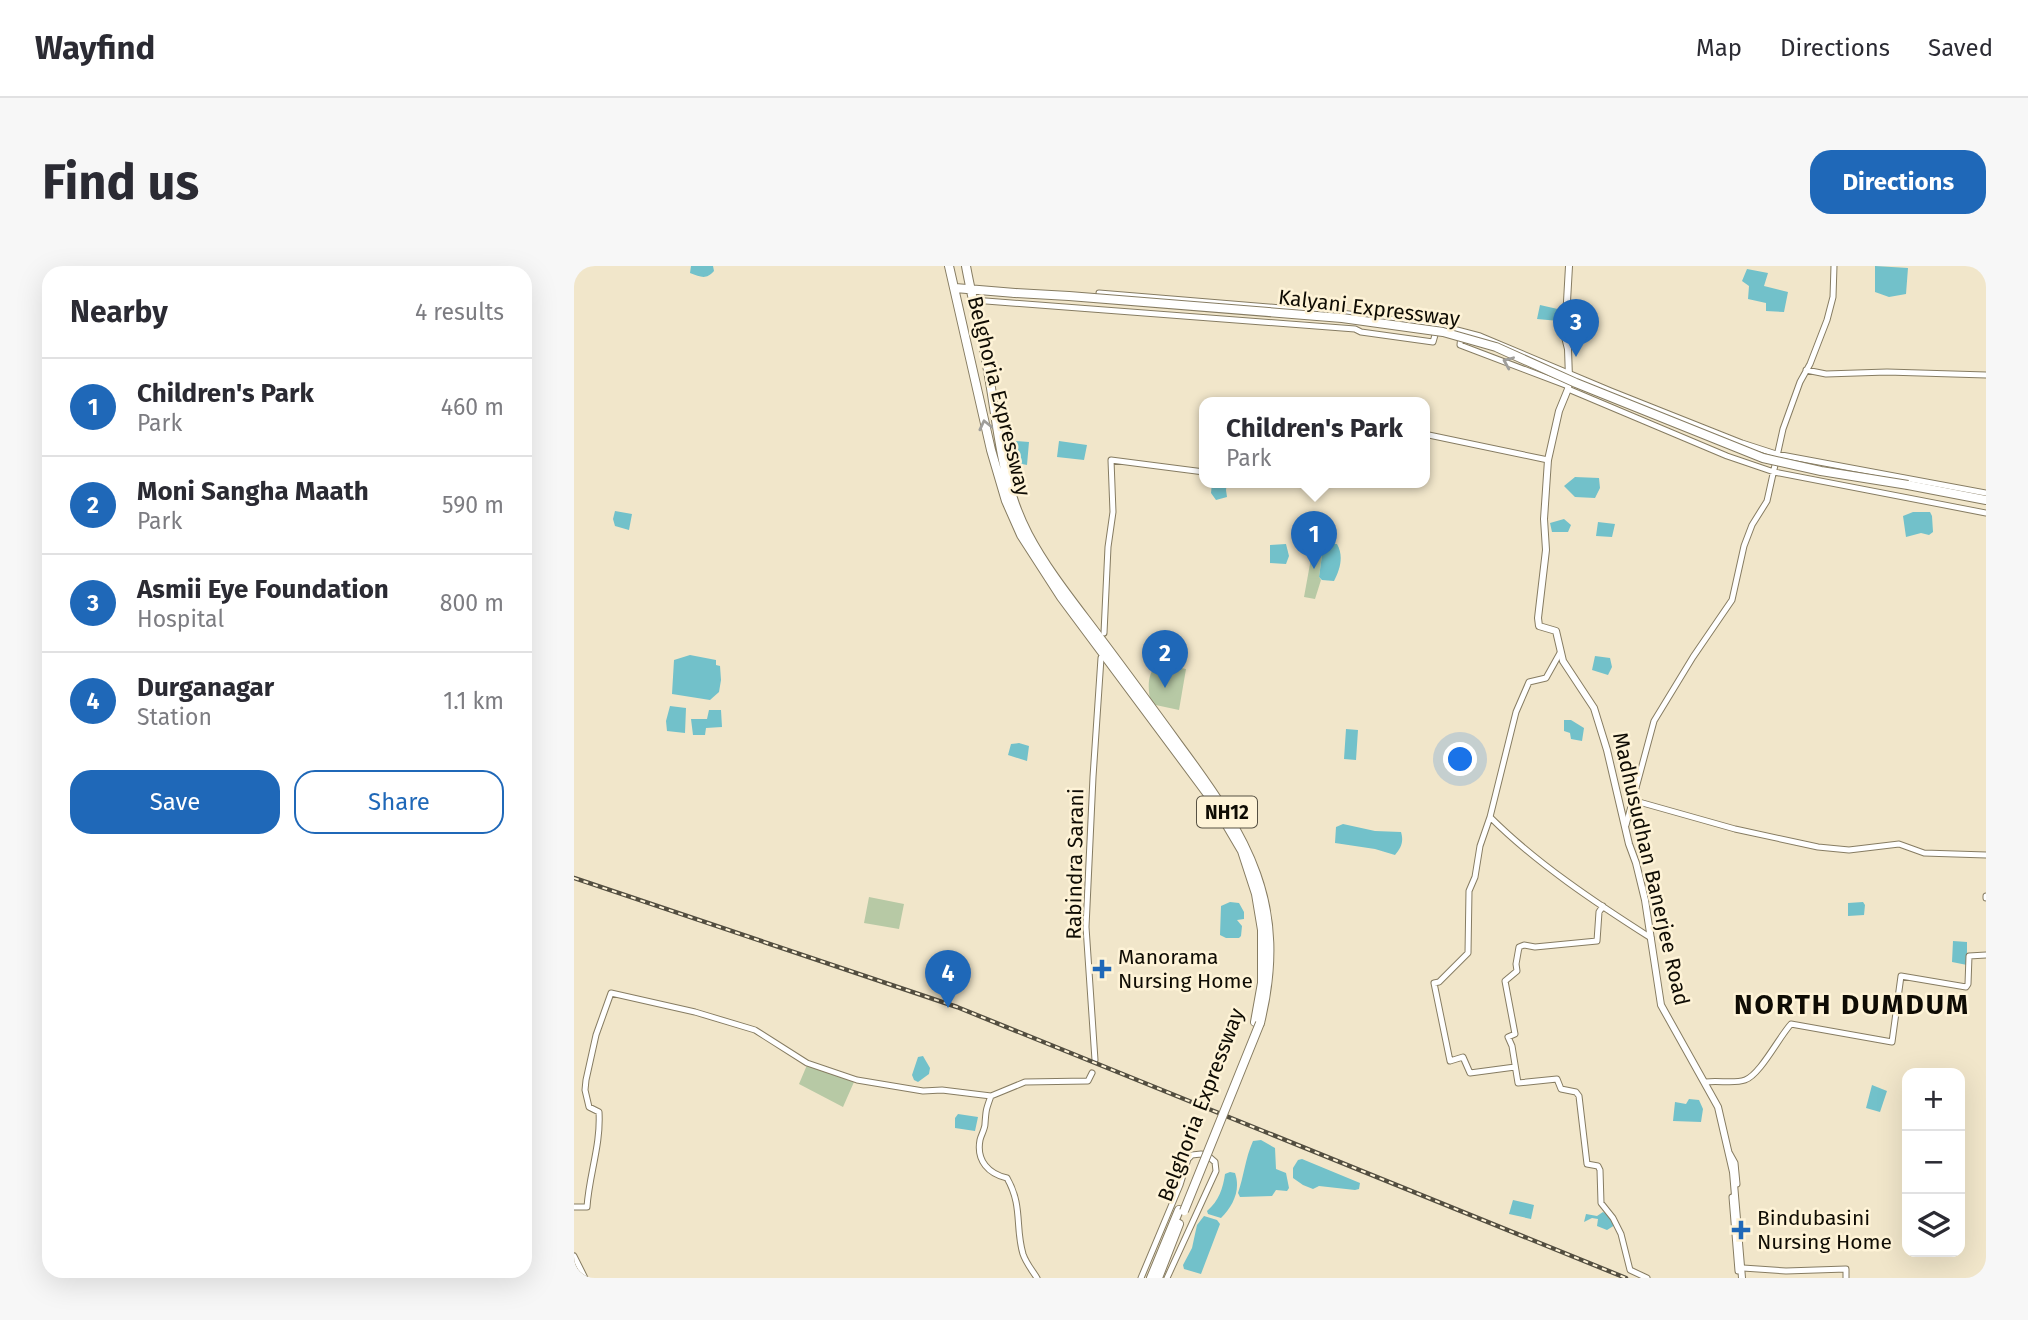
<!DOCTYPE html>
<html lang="en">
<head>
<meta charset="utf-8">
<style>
  body { margin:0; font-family:"Fira Sans",sans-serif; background:#f7f7f7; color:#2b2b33 }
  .controls { position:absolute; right:21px; bottom:21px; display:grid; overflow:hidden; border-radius:14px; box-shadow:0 7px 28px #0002 }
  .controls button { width:63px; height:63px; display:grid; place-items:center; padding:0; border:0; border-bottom:2px solid #e1e1e2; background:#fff; color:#2b2b33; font:35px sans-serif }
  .you { position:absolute; left:887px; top:494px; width:24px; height:24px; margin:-18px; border:5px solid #fff; border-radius:50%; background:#1a73e8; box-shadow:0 0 0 10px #1a73e833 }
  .badge { display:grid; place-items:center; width:46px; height:46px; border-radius:50%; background:#1f68b8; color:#fff; font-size:23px; font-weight:700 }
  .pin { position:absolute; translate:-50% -58px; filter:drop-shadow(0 2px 4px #0008) }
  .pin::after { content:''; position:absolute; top:37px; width:24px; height:21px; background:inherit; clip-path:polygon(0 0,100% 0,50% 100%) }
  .popup { position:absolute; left:625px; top:131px; width:231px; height:91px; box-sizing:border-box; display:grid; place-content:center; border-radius:14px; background:#fff; filter:drop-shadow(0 2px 5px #0005); font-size:23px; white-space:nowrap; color:#7c7c81 }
  .popup b { font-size:26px; color:#2b2b33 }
  .popup::after { content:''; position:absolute; left:50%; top:100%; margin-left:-14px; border:14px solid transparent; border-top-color:#fff }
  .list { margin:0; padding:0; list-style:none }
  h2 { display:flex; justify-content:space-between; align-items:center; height:91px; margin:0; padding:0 28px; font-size:30px }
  h2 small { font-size:23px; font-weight:400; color:#7c7c81 }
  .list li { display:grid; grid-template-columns:46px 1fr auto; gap:21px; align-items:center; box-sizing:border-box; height:98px; padding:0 28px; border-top:2px solid #e1e1e2 }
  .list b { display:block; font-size:26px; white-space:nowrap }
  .list p { margin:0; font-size:23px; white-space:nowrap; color:#7c7c81 }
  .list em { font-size:23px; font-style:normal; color:#7c7c81 }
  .actions { display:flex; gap:14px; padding:21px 28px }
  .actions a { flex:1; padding:16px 0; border:2px solid #1f68b8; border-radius:21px; text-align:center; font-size:24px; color:#1f68b8 }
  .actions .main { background:#1f68b8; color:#fff }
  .icon { flex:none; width:38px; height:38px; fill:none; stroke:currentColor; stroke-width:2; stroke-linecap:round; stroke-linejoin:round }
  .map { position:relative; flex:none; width:1412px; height:1012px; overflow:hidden; border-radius:21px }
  header { display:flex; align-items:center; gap:42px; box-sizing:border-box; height:98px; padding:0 35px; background:#fff; border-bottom:2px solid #e1e1e2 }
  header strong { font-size:33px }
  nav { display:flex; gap:38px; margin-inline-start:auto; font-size:24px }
  .intro { display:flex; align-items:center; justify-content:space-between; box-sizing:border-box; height:168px; padding:0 42px }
  h1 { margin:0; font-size:49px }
  .button { padding:18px 32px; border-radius:21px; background:#1f68b8; color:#fff; font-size:24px; font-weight:700 }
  main { display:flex; gap:42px; padding:0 42px }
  aside { flex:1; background:#fff; border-radius:21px; box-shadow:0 7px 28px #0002 }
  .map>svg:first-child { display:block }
</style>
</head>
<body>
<header>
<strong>Wayfind</strong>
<nav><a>Map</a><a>Directions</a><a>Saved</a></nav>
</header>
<div class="intro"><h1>Find us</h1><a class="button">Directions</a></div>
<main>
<aside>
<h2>Nearby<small>4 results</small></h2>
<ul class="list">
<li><span class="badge">1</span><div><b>Children's Park</b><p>Park</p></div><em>460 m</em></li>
<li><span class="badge">2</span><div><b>Moni Sangha Maath</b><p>Park</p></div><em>590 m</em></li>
<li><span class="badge">3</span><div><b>Asmii Eye Foundation</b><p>Hospital</p></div><em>800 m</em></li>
<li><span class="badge">4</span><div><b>Durganagar</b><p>Station</p></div><em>1.1 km</em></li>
</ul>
<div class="actions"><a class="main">Save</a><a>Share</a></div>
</aside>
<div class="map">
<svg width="1412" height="1012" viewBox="0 0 1412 1012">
  <rect width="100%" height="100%" fill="#f1e6ca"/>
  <!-- green -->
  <path fill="#b7c9a5" d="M742,265L753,269L754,277L749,282L745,311L747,314L741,333L730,331Z
    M584,397L612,403L605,444L577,438C574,423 572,409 584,397Z
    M295,631L330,638L325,663L290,657Z
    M233,799L280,816L269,841L225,818Z"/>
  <!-- water -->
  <path fill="#72c1ca" d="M117,0H139L140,5C132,14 127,11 116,7Z
    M1301,0L1334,2L1332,28L1315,31L1301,26Z
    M1173,3L1194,7L1190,20L1214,26L1210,46L1192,45V37L1174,33L1175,20L1168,15Z
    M966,39L988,44L985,55L963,53Z
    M442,175L455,176L453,199L438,196Z
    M485,175L513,179L510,194L483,191Z
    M1001,211L1025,212L1026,222L1021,232L1001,231L990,220Z
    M638,217H653L652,224L653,231L642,234L637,227Z
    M41,245L58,248L55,264L41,260L39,253Z
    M1339,246H1356L1358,250L1359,266L1355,269L1347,267L1332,271L1329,250Z
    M990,253L997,259L994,266H978L976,257Z
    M1024,256L1041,258L1038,271L1022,270Z
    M754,277L763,278C770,290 766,304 760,315L748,314L745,311L749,282Z
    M712,278L715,290L712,298L696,297V279Z
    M116,389L142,394V399L146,400L147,414L145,426L136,434L98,428L100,394Z
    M1021,390L1036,392L1038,401L1034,409L1018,404Z
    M96,440L112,442L111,467L93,465L92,455Z
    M135,444H147L148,461L132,462L131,469H119L117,453H133Z
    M990,454H997L1010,462L1008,475L997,473L996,467L990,465Z
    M772,463L784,464L782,494L770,493Z
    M445,477L455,480L453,495L434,489L437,478Z
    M769,558L801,565L827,566C830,576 827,582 821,589L801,583L761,577L762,561Z
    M656,636L665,637L670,646V653L663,654L668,660L667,670L665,672H652L646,669L647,640Z
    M1289,636L1291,639L1290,649L1274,650V637Z
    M1379,675L1393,676V699L1378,696Z
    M349,790L356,802L355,808L344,816L340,814L338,809L344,791Z
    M1298,819L1313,825L1306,846L1292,842Z
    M1115,833L1125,834L1129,843L1127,856L1099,855L1101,836L1112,838Z
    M384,848L404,851L401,865L381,862V852Z
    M687,874L701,882L702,903L712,907L715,922L713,925L702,924L698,930L666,931L664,927C670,910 671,893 679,875Z
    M728,893L786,917L785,923L781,924L745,920L739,923L729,919L719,912V902L724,894Z
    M656,906L661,907C667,924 659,940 647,952L634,948L633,945C645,935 649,922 651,908Z
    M939,934L960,939L957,953L935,948Z
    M1029,946L1035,950L1041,959L1033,964L1023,960L1024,953L1018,952L1010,956L1012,948L1023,950Z
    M630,950L643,954L646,958L627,1008L610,1003L609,999L618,982L623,959Z"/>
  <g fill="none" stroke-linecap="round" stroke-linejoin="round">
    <!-- secondary casing -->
    <g stroke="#867c62" stroke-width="7">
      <path id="secondary" d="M525,27L767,47L864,59L906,70L1037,125L1168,177L1202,188L1412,227
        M399,34L781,63L787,66L859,76L863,62
        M887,68L886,79L994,120
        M1232,104L1252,108L1313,106L1412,109
        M994,123L1153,190L1200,206L1412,247
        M711,137H719
        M804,137H818
        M850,168L974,194
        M530,367L534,281L539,246L537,194L630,206
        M986,387L972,412L955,416L942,446L916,551C962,597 1022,637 1077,672
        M1058,534L1161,563L1244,581L1275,584L1325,578L1350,587L1412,589
        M916,551L906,580L901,611L895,625L894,687L865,716L860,717L876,795L889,791L896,807L941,801
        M1052,559L1080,455L1119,391L1158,334L1170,280L1178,259L1193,235L1209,163L1226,116L1236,98L1253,54L1259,31L1260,0
        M1412,630V632
        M1029,640L1025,646L1023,675L961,681L950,679L945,681L942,698L943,705L931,715L941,768L934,771L938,780L944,817L983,813L987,823L1002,826L1005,830L1013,898L1024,900L1026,904L1027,937L1039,952L1047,968L1056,1004L1073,1012
        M521,794L512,661L519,511L527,392
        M1132,816C1144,814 1160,818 1171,814C1186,809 1205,771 1217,758L1318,776L1327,710L1392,721L1394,718L1395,690L1412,689
        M417,830C412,844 412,843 411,858C411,863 407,869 406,874C402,895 415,908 433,912C449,940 441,961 449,988C452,997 458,1004 463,1012
        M1156,888L1161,897L1163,918
        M1158,931L1164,1005
        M0,941H13C15,909 27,879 25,846L15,841L11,824L12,814L22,769L37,727L121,746L181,764L233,797L283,814L349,825L368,824L417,830L451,816L514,815L518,807
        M0,990L11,1012
        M1169,1002L1212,1005L1272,1003V1012
        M567,1012L606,919L614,893L618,889L627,888L633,889L641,896L642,905L593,1012"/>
    </g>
    <!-- primary casing -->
    <g stroke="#867c62" stroke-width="8">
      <path id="primary" d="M995,0L991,71L994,83L995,112L994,123L985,145L974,194L970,253L972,284L964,352L965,360L982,365L989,395L1020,442L1033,484L1055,578L1062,597L1071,634L1087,739L1144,841L1159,906L1168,1012"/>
    </g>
    <!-- highway casing -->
    <g stroke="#867c62" stroke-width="10">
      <path id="highway" d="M375,0L417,184L432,235L447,269L487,331L638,534L668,585L682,628L688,664V717L681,756
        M392,0C398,33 407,66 413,99C424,156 426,215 454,268C473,304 499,336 523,368C551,405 578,442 605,479C674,572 715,638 686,757
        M381,22L441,27
        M1334,219L1412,234
        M577,1012L605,944
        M584,1012L605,958"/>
    </g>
    <!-- secondary -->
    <use href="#secondary" stroke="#fff" stroke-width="5"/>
    <!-- primary -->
    <use href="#primary" stroke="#fff" stroke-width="6"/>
    <!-- highway -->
    <use href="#highway" stroke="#fff" stroke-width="8"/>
    <!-- rail casing -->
    <g stroke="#534e40" stroke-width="4.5">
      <path id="rail" d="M0,612L383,741L1052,1012"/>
    </g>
    <!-- rail -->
    <use href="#rail" stroke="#fef3d7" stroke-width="2" stroke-dasharray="5" stroke-linecap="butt"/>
    <!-- highway-bridge casing -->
    <g stroke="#867c62" stroke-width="10" stroke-linecap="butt">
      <path id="highway-bridge" d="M441,27L495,30L768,52L869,66L922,81L1002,117L1189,192L1247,205L1334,219
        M610,945L686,757"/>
    </g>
    <!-- highway-bridge -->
    <use href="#highway-bridge" stroke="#fff" stroke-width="8"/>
  </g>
  <!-- one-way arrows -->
  <defs><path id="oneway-chevron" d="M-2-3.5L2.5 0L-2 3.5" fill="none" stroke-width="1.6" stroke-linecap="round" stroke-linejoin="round" transform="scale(1.75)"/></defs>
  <g stroke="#9f9e9b">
    <use href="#oneway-chevron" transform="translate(934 96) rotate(-157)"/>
    <use href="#oneway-chevron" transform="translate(411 159) rotate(-103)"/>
  </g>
  <!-- markers -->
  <g fill="#1f68b8" stroke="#fef3d7" stroke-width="2.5">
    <path d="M524.5 692.5h7v7h7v7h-7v7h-7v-7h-7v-7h7z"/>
    <path d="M1163.5 953.5h7v7h7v7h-7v7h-7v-7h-7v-7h7z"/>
  </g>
  <g text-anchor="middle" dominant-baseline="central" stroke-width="5" stroke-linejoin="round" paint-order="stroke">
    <!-- shield labels -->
    <rect fill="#fef3d7" stroke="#575143" stroke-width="2" x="623" y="530.5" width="60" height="31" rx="5"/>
    <g font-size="19" font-weight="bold" fill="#0f0c04">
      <text x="653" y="546">NH12</text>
    </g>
    <!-- street labels -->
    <g font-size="21" fill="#0f0c04" stroke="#fef3d7">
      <text transform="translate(795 42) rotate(7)">Kalyani Expressway</text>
      <text transform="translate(425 130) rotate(76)">Belghoria Expressway</text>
      <text transform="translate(501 598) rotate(-89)">Rabindra Sarani</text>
      <text transform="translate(1077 603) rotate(77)">Madhusudhan Banerjee Road</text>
      <text transform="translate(627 839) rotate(-69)">Belghoria Expressway</text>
    </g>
    <!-- poi labels -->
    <g font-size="21" fill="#0f0c04" stroke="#fef3d7" text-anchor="start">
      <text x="544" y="691">Manorama<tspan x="544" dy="24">Nursing Home</tspan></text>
      <text x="1183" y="952">Bindubasini<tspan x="1183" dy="24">Nursing Home</tspan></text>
    </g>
    <!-- district labels -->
    <g font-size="28" font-weight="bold" letter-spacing="2" fill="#0f0c04" stroke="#fef3d7">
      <text x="1278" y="738">NORTH DUMDUM</text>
    </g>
  </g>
</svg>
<div class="controls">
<button>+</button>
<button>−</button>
<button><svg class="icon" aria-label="layers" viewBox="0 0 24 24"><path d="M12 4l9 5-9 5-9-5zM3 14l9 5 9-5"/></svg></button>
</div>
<div class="you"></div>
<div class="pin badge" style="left:740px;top:303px">1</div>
<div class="popup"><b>Children's Park</b>Park</div>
<div class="pin badge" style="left:591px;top:422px">2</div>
<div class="pin badge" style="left:1002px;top:91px">3</div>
<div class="pin badge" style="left:374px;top:742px">4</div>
</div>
</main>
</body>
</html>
